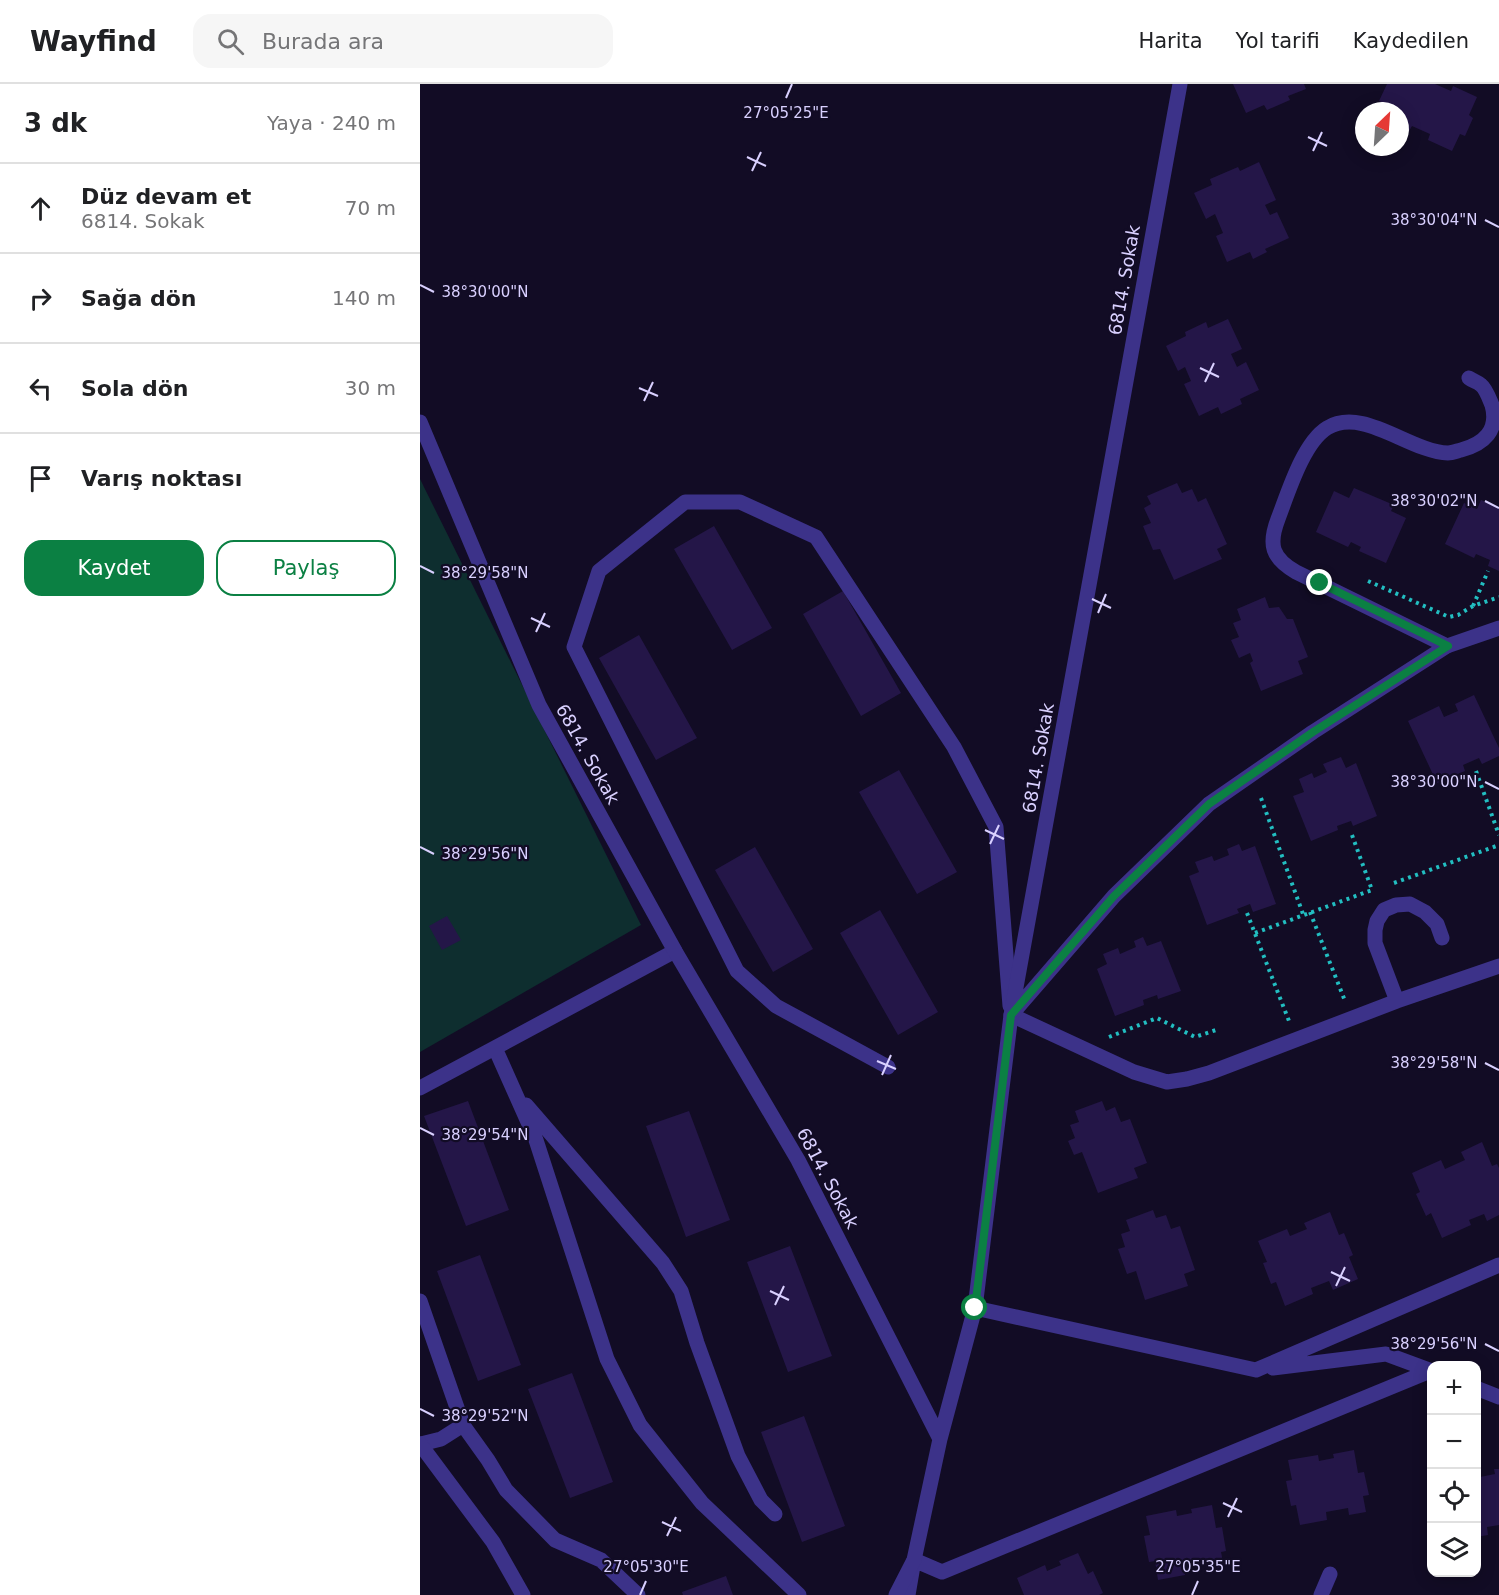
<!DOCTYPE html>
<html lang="tr">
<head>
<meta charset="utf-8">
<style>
  body { margin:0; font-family:"DejaVu Sans",sans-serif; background:#f6f6f6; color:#202124 }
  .controls { position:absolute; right:18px; bottom:18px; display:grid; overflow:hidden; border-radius:12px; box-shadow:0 3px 15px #0003 }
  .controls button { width:54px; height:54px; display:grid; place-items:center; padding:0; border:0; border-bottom:2px solid #e0e0e0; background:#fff; color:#202124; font:30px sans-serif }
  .compass { position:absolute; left:935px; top:18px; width:54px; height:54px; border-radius:50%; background:#fff; box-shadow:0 3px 15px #0003; rotate:25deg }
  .stop { position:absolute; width:18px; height:18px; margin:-14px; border:4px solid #0b8043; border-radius:50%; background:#fff }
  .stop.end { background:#0b8043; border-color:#fff; box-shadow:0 2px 6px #0008 }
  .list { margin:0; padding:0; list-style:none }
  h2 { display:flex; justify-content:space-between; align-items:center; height:78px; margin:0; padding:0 24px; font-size:26px }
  h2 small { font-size:20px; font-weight:400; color:#757577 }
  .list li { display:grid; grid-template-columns:39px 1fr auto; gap:18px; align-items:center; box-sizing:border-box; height:90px; padding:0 24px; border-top:2px solid #e0e0e0 }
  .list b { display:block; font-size:22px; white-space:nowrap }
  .list p { margin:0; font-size:20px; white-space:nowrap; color:#757577 }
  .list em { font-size:20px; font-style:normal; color:#757577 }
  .actions { display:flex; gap:12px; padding:18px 24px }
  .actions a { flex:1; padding:14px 0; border:2px solid #0b8043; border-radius:18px; text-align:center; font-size:21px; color:#0b8043 }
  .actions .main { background:#0b8043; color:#fff }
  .icon { flex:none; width:33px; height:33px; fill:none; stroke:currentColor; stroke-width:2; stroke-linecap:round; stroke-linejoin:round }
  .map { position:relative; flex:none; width:1079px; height:1511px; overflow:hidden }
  header { display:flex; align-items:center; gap:36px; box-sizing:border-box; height:84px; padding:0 30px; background:#fff; border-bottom:2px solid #e0e0e0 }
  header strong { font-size:28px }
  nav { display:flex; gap:33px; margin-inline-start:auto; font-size:21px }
  .search { width:420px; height:54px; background:#f6f6f6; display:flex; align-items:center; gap:15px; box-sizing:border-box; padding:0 21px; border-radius:18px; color:#757577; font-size:22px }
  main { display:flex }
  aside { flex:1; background:#fff }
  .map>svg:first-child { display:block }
</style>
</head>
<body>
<header>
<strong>Wayfind</strong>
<div class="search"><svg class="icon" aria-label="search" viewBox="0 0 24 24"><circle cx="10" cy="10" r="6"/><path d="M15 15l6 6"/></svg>Burada ara</div>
<nav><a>Harita</a><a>Yol tarifi</a><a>Kaydedilen</a></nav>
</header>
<main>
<aside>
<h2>3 dk<small>Yaya · 240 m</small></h2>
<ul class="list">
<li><svg class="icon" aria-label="ahead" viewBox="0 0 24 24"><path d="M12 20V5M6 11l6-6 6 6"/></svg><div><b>Düz devam et</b><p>6814. Sokak</p></div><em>70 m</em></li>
<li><svg class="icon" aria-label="right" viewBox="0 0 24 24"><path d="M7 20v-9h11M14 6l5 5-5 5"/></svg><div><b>Sağa dön</b></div><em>140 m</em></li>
<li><svg class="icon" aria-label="left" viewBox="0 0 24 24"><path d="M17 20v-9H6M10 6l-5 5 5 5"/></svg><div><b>Sola dön</b></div><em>30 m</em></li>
<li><svg class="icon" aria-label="arrive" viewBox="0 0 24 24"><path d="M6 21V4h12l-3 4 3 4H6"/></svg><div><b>Varış noktası</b></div></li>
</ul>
<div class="actions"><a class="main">Kaydet</a><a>Paylaş</a></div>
</aside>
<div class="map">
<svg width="1079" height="1511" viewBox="0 0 1079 1511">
  <rect width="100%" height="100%" fill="#120c25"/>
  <!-- green -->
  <path fill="#0e2e2f" d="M0,395L221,841L0,968Z"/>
  <!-- building -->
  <path fill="#241648" d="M813,0H884L886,5L868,12L870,16L847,26L844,21L826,29Z
    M967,0H1015L1031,7L1033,2L1057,13L1049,31L1053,34L1045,52L1040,50L1032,67L1008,56L1010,50L992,42L989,47L980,43V27H963L966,20L959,17Z
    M839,78L856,116L845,121L850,131L857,128L869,154L845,165L847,168L833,175L830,168L807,178L796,152L803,149L795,130L786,135L774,109L792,101L790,95L818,83L820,87Z
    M808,235L822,265L811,270L817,283L826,278L839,306L820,315L822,320L801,330L798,323L779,332L764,300L771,297L765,283L758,287L746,262L766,252L765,248L786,238L788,244Z
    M757,399L762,409L772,405L778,418L786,414L807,460L797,465L802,475L754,496L740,465L733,466L723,442L731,439L724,424L731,420L727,412Z
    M934,404L974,421L971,427L986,434L966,479L939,467L941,463L931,458L928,463L896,448L914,407L929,414Z
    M1061,416L1079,424V487L1068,482L1070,476L1056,470L1054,474L1025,460L1044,419L1057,425Z
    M294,442L352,544L312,566L254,465Z
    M423,507L481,609L441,632L383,530Z
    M845,513L849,524L859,523L867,535H873L888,573L878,577L883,590L841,607L830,579L833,577L830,569L819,574L811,556L819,553L813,539L821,536L817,525Z
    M219,551L277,654L236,676L179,574Z
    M1054,611L1079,664V672L1062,680L1059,674L1043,681L1045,687L1017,699L988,637L1019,622L1024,633L1038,627L1035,620Z
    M921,673L926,684L936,679L957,732L933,742L931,737L917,742L918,746L891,757L873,712L884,708L879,695L892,689L894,694L907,688L903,680Z
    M479,686L537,788L497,810L439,708Z
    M819,760L822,767L835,762L856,820L833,828L830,820L817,825L819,829L787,841L769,792L779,788L775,778L792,772L794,777L809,771L807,765Z
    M335,763L393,865L353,888L295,786Z
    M460,826L518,928L478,951L420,849Z
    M27,832L41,856L22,866L9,842Z
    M723,853L727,862L741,857L761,907L738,915L737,911L723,916L724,921L695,932L677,885L687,880L683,870L698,864L700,870L716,863L714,857Z
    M48,1017L89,1126L46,1142L4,1032Z
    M682,1017L686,1027L695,1023L701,1038L710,1035L727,1079L714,1084L718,1094L678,1109L662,1068L654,1071L648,1057L655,1054L650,1041L659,1038L655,1027Z
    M269,1027L310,1136L266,1153L226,1042Z
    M1062,1058L1072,1082L1077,1080L1079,1084V1131L1067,1137L1064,1130L1049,1136L1051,1141L1022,1154L1011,1129L1006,1132L996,1110L1000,1108L992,1089L1021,1076L1025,1085L1045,1076L1041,1068Z
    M733,1126L736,1134L746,1131L751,1145L760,1142L775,1186L764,1190L768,1202L725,1216L716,1187L707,1190L698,1165L705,1163L701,1150L710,1147L706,1136Z
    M910,1128L919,1151L924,1149L933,1171L929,1173L938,1195L913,1206L909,1197L891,1204L893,1210L865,1222L856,1198L851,1200L843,1179L847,1178L838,1157L867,1145L870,1152L887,1145L884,1139Z
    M370,1162L412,1272L368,1288L327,1178Z
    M60,1171L101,1281L58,1297L17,1187Z
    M152,1289L193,1398L150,1414L108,1305Z
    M384,1332L425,1442L382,1458L341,1348Z
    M934,1366L938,1389L944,1388L949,1411L943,1412L946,1428L929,1431L928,1424L906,1428L907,1436L880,1441L876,1421L871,1422L866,1397L872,1396L868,1376L898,1371L899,1377L914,1374L913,1370Z
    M1074,1385H1079V1441L1067,1443L1068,1451L1056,1453V1387H1059L1060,1393L1075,1390Z
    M792,1421L796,1444L802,1443L806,1467L801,1468L804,1483L787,1486L786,1479L764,1483L765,1491L738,1496L735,1477L729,1478L724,1452L730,1451L726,1432L756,1426L757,1432L772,1429L771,1425Z
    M658,1469L668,1490L673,1487L683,1509L679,1511H604L597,1494L625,1481L627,1487L641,1481L639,1477Z
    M306,1492L313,1511H263L262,1508Z"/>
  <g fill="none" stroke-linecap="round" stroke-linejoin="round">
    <!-- path -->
    <path stroke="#22bec1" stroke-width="4" stroke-dasharray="3 4.5" stroke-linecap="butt" d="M948,497L1029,533L1038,531L1053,522L1079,513
      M1053,522L1068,487
      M1056,687L1079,751
      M841,714L883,830
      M932,751L952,806
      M974,799L1079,761
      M890,828L925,917
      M827,829L869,937
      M835,849L952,806
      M689,953L737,934L775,953L799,945"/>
    <!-- service -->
    <path stroke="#3c3289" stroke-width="15" d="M1027,562L876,488C852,474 848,461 858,435C868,409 883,359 907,344C943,322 990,368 1028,369C1032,369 1037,367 1041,366C1064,360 1079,346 1072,321C1069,314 1066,305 1061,301C1058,298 1053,297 1049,294
      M977,917L955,859V846L957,837L964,826L976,821L990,820L1005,828L1017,840L1022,854
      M591,931L714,988L747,998L767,995L789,989L977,917L1079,882
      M1,1360L21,1355L43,1341
      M901,1511L910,1490"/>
    <!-- minor -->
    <path stroke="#3c3289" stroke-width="15" d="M75,964L116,1056L187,1275L220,1341L282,1419L379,1511
      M468,983L356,922L317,887L154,563L179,487L265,418H320L396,453L534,663L576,743L590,922
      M0,1004L255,867
      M106,1021L243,1179L261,1207L277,1259L318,1372L341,1416L355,1430
      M0,1217L43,1341L68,1376L86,1406L135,1456L181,1476L218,1511
      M555,1224L836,1286L1079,1181
      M853,1284L966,1270L1012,1287
      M1056,1304L1079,1313
      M0,1360L73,1458L103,1511
      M488,1511L494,1476L522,1488L1010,1287"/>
    <!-- tertiary -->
    <path stroke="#3c3289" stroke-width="15" d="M0,338L119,621L255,867L378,1076L520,1355
      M591,931L694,812L789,720L893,648L1027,562L1079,544
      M476,1511L494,1476L520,1355L555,1224L591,931L760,0"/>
  </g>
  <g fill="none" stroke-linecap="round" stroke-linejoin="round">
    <!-- route -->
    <path stroke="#0b8043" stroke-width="8" d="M555,1224L591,931L694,812L789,720L893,648L1028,562L900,499"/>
  </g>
  <!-- ticks -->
  <path fill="none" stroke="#d9d0ff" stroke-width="2" d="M366,14L372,0M888,53L907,62M893,67L902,48M327,73L346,82M332,87L341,68M1065,136L1079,143M0,201L14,208M780,284L799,293M785,298L794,279M219,304L238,312M224,317L233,298M1065,417L1079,424M0,482L14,489M672,515L691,524M678,529L686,510M111,534L130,543M116,548L125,529M1065,698L1079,705M565,746L584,755M570,760L579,741M0,763L14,770M457,977L476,985M1065,979L1079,986M462,991L471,971M0,1044L14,1051M911,1188L930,1197M916,1202L925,1183M350,1207L369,1216M355,1221L364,1202M1065,1260L1079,1267M0,1325L14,1332M803,1419L822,1428M808,1433L817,1414M242,1438L261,1447M247,1452L256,1433M220,1511L226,1497M772,1511L778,1497"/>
  <g text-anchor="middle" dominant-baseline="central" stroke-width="4.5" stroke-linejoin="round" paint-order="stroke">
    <!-- street labels -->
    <g font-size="18" fill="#d9d0ff" stroke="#120c25">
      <text transform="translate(704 196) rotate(-80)">6814. Sokak</text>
      <text transform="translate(168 670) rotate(61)">6814. Sokak</text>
      <text transform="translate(618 674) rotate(-80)">6814. Sokak</text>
      <text transform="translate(408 1094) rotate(62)">6814. Sokak</text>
    </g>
  </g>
  <g font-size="15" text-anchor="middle" fill="#d9d0ff" stroke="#120c25" stroke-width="4.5" stroke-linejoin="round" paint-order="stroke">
    <text x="366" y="34">27°05'25"E</text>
    <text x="1014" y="141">38°30'04"N</text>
    <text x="65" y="213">38°30'00"N</text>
    <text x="1014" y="422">38°30'02"N</text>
    <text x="65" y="494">38°29'58"N</text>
    <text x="1014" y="703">38°30'00"N</text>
    <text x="65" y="775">38°29'56"N</text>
    <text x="1014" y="984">38°29'58"N</text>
    <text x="65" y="1056">38°29'54"N</text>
    <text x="1014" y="1265">38°29'56"N</text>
    <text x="65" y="1337">38°29'52"N</text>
    <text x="226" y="1488">27°05'30"E</text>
    <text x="778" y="1488">27°05'35"E</text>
  </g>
</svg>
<div class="controls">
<button>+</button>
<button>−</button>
<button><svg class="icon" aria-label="locate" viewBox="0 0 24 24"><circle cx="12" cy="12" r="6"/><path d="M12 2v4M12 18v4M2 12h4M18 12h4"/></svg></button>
<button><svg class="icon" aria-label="layers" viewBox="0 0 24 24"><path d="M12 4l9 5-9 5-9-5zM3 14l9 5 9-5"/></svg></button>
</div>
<svg class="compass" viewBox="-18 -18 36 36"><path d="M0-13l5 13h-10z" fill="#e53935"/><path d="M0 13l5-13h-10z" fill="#757577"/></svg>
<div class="stop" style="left:555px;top:1224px"></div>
<div class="stop end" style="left:900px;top:499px"></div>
</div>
</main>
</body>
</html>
